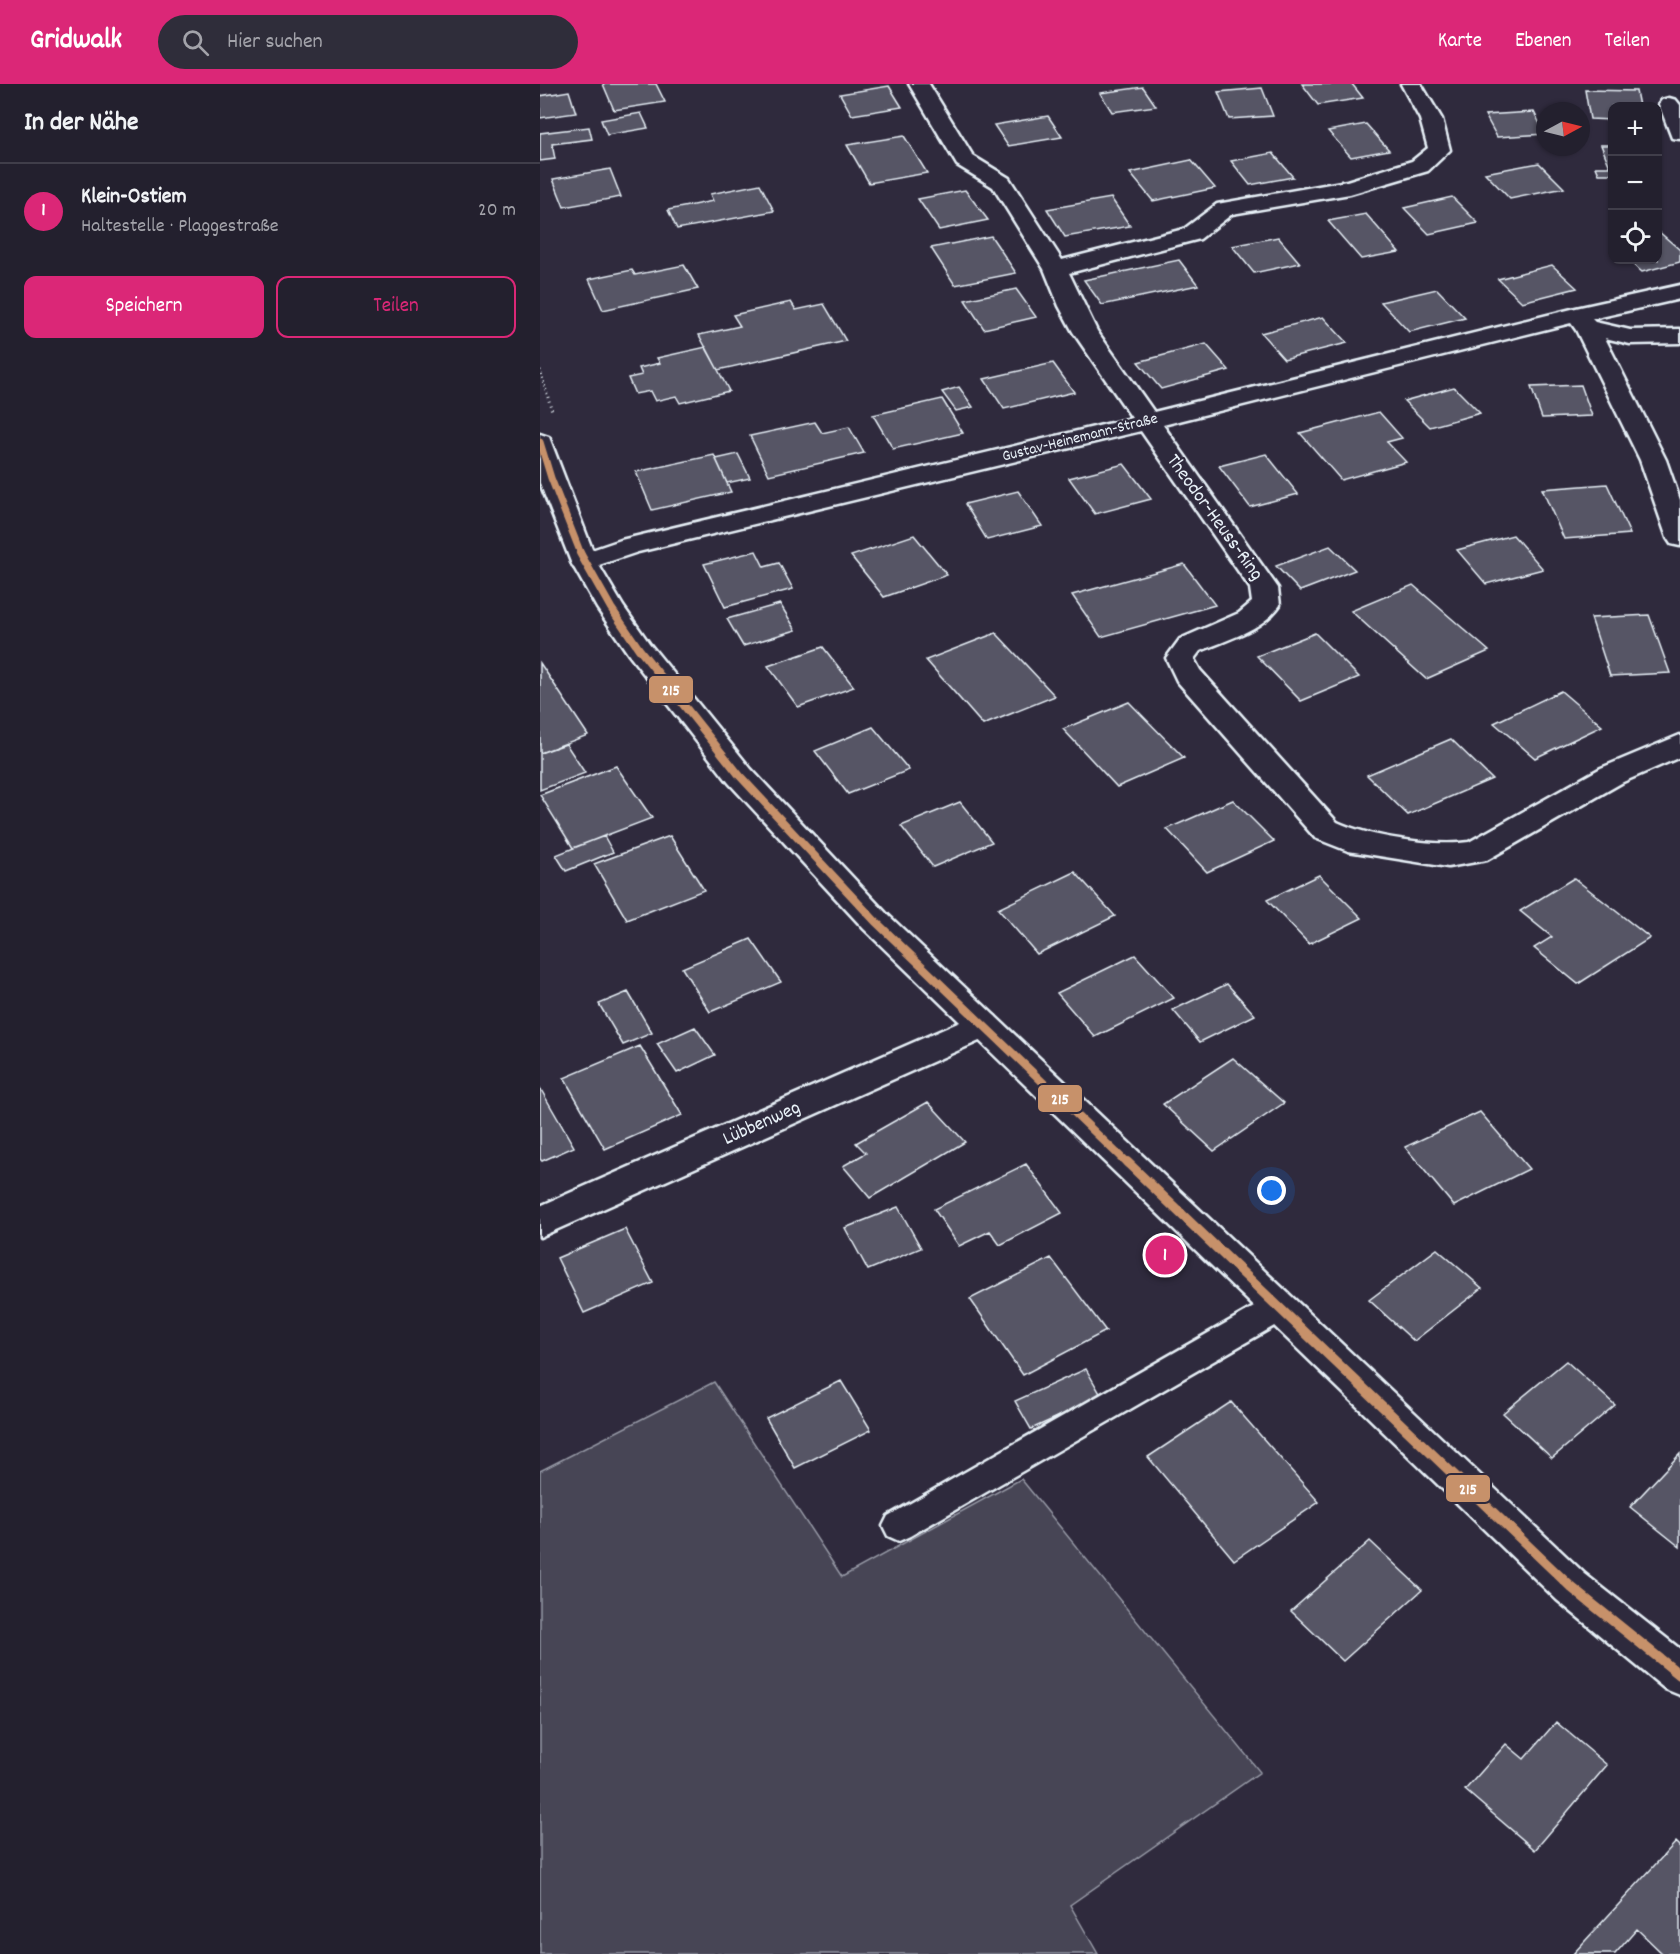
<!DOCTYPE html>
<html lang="de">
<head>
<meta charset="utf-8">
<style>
  body { margin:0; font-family:Dekko,sans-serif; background:#2f2d3a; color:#f1f3f6 }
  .controls { position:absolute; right:18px; top:18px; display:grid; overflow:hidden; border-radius:12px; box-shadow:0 2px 4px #0004 }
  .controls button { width:54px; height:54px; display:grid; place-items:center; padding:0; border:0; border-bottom:2px solid #403e4a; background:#23202e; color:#f1f3f6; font:30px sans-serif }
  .compass { position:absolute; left:996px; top:18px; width:54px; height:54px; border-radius:50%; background:#23202e; box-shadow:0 2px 4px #0004; rotate:83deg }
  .you { position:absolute; left:732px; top:1107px; width:21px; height:21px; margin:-15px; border:4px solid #fff; border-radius:50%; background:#1a73e8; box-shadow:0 0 0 9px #1a73e833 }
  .badge { display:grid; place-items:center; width:39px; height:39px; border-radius:50%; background:#db2777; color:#fff; font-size:20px; font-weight:700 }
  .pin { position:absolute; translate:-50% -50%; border:3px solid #fff; box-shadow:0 2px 6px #0006 }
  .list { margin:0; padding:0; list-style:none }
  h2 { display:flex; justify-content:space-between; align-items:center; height:78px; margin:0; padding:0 24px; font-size:26px }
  h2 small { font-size:20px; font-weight:400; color:#a3a3aa }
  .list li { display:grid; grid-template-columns:39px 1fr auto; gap:18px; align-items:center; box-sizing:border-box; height:96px; padding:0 24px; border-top:2px solid #403e4a }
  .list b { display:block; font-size:22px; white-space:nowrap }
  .list p { margin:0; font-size:20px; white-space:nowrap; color:#a3a3aa }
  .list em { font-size:20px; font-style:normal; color:#a3a3aa }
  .actions { display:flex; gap:12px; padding:18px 24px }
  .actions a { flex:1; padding:14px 0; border:2px solid #db2777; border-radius:12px; text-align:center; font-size:21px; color:#db2777 }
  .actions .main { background:#db2777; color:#fff }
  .icon { flex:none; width:33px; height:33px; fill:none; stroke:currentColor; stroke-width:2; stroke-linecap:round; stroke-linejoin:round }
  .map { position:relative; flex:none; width:1140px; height:1870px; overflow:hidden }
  header { display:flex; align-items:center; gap:36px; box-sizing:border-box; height:84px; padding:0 30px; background:#db2777; color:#fff }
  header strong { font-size:28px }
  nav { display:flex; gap:33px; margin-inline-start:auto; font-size:21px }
  .search { width:420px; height:54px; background:#2f2d3a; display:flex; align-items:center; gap:15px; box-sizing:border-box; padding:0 21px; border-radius:33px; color:#a3a3aa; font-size:22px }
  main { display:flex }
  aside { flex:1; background:#23202e }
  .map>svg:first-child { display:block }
</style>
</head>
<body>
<header>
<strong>Gridwalk</strong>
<div class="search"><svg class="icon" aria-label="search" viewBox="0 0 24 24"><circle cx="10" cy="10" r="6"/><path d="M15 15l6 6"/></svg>Hier suchen</div>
<nav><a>Karte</a><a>Ebenen</a><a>Teilen</a></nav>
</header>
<main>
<aside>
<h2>In der Nähe<small></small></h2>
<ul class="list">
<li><span class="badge">1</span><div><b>Klein-Ostiem</b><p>Haltestelle · Plaggestraße</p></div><em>20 m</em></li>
</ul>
<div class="actions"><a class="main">Speichern</a><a>Teilen</a></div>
</aside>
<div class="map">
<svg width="1140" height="1870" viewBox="0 0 1140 1870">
  <rect width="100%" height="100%" fill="#2f2a3d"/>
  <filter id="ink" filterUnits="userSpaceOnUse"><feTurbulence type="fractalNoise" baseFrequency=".0167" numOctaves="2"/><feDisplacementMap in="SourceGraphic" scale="12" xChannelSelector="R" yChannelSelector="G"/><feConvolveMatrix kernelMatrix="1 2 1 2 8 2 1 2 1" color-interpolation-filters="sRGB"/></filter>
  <g filter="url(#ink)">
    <!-- green -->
    <path fill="#464455" stroke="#979aa6" stroke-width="1.5" d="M174,1298L302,1493L481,1395L720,1688L530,1821L558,1870H0V1387Z"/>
    <!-- building -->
    <path fill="#575565" stroke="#e8f1f8" stroke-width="1.5" d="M63,0H116L125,18L74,26Z
      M762,0H812L823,14L778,21Z
      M349,2L362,23L312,31L300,10Z
      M603,3L616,22L572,28L560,9Z
      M722,4L733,32L689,35L678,8Z
      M1045,6L1096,7L1099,22H1072V36L1050,35Z
      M29,7L36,29L0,34V12Z
      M994,28L1005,50L957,53L945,31Z
      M101,29L108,44L67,51L61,36Z
      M508,32L522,53L468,62L454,41Z
      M826,40L849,66L811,73L788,47Z
      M49,43L52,55L12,60L15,75L0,77V49Z
      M364,52L387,89L329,99L307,61Z
      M1061,61H1072V90H1059L1056,83H1070Z
      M733,69L753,93L710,101L691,77Z
      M651,76L675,104L613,117L590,89Z
      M999,79L1024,104L970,115L945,89Z
      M70,85L81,113L24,123L13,95Z
      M220,100L234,127L137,145L128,126L173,117L170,110Z
      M425,106L448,136L399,146L378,115Z
      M912,113L938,139L889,150L864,124Z
      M571,114L590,142L525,153L507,125Z
      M826,130L859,168L821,175L788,137Z
      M1118,147L1140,166V178L1102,188L1088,176H1118Z
      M451,152L476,189L415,201L391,164Z
      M738,153L760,179L714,189L692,162Z
      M639,176L658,201L562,221L544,196Z
      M144,181L158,205L63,226L49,195L92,186L95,191Z
      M1012,181L1037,204L982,218L958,195Z
      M476,205L496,233L444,245L425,216Z
      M897,205L925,234L869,248L841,218Z
      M251,218L256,226L284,220L306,257L178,286L159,251L200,242L193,231Z
      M783,233L807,259L744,275L721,249Z
      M666,260L689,286L621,305L598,278Z
      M166,263L189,307L140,319L136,312L115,317L110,307L95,310L88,294L102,291L99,284L120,279L117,274Z
      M513,279L534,308L464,325L444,295Z
      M1041,301L1052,332L1002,334L991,303Z
      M419,303L433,323L416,327L402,308Z
      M914,303L940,329L890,343L864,317Z
      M402,315L423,349L353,365L333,331Z
      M839,328L862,354L847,358L866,378L801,396L760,349Z
      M275,338L282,349L309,343L324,369L229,391L210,352Z
      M198,370L210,394L187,399L176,375Z
      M726,370L758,410L710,423L679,382Z
      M174,371L191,408L112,426L96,388Z
      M584,380L611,415L555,430L529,394Z
      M1067,400L1090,450L1024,455L1002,405Z
      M478,407L502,442L447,456L425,420Z
      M374,451L407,491L344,513L311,472Z
      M973,451L1003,485L946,500L917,466Z
      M790,462L815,486L760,507L736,482Z
      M216,467L224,483L239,479L253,505L185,523L164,480Z
      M644,480L675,521L561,553L532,511Z
      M873,501L949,567L886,595L811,527Z
      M240,520L256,546L203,562L187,535Z
      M1109,531L1130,589L1070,592L1051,534Z
      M456,549L515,612L443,641L386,576Z
      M775,549L819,593L761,617L717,572Z
      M283,563L314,603L258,623L228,582Z
      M0,579L48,651L0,669Z
      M1021,607L1062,642L995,674L954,639Z
      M589,618L644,674L577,703L523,645Z
      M333,643L369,686L308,710L275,667Z
      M911,655L952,695L868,731L827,691Z
      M26,660L45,689L0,706V669Z
      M76,682L112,734L33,764L0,711Z
      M693,716L734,757L667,788L627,745Z
      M420,718L452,758L393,783L361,742Z
      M64,752L73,768L26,787L16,771Z
      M130,752L164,806L87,836L54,780Z
      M535,788L575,832L497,870L458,825Z
      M779,791L822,834L769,860L727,816Z
      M1034,794L1110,854L1038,900L994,864L1012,853L980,827Z
      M211,855L241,898L170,928L142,884Z
      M595,871L634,914L555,953L517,909Z
      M687,900L715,931L660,958L633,926Z
      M88,908L112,949L83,961L59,920Z
      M155,943L175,971L137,989L117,960Z
      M100,962L142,1031L65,1065L24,994Z
      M693,974L744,1019L674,1067L623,1020Z
      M0,1004L34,1063L2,1077L0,1075Z
      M388,1018L425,1058L330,1114L303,1082L326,1069L316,1059Z
      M940,1028L989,1085L914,1122L865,1063Z
      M486,1080L522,1129L460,1161L450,1147L419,1162L394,1125Z
      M358,1123L381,1164L328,1186L305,1144Z
      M85,1145L113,1199L44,1229L17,1174Z
      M897,1165L942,1204L874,1257L829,1216Z
      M511,1174L566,1247L483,1291L430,1215Z
      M1026,1277L1075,1321L1012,1374L963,1329Z
      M546,1285L562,1313L491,1345L475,1317Z
      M301,1297L331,1346L255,1384L226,1334Z
      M691,1318L779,1418L694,1476L608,1373Z
      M1140,1370V1463L1090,1423Z
      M830,1457L882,1506L803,1577L751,1527Z
      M1016,1638L1067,1681L995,1766L925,1706L966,1660L984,1675Z
      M1136,1758L1140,1762V1870H1123L1097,1845L1075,1870H1033Z"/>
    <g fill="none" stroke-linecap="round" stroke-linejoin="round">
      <!-- lane casing -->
      <g stroke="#e8f1f8" stroke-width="5">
        <path id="lane" d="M739,1211L750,1215L754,1224L750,1233L370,1452L359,1457L348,1452L343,1442L348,1432L728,1215Z"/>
      </g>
      <!-- street casing -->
      <g stroke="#e8f1f8" stroke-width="5">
        <path id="street" d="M369,0H389L433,72L469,94L522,176L644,145L677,120L807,97L872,77L888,64L880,35L861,0H881L902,35L910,66L888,87L810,110L692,130L660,155L529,189L557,247L614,328L1036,224L1140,201V215L1052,235L1055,238L1090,246L1140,245V259L1090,260L1065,254L1126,376L1140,416V462L1131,460L1127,454L1100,376L1036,246L1031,239L623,341L738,504L740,521C723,546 686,556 660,567L654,575L660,586L797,738C829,753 895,763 929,758L1061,684L1140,651V673L1083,698L947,776L908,783L808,767L775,754L637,597L626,574L640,555L699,529L712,518L710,504L601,347L98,468L44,486L34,484L31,478L34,472L81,456L592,334L533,248L519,222L504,185L453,103L417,81Z
          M1129,14L1136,16L1140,21V55L1132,54L1119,20L1122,16Z
          M443,928L455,932L460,941L455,950L0,1153V1122Z"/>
      </g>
      <!-- secondary casing -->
      <g stroke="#e8f1f8" stroke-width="5">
        <path id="secondary" d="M0,350L9,353L57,478L83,522L109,559L211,685L346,829L1045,1490L1140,1565V1611L1125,1605L1017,1516L324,845L189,699L89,571L57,524L31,478L0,399Z"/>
      </g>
      <!-- path -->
      <path stroke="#e8f1f8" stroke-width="3" stroke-dasharray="1 3" stroke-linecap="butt" d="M0,286L12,327"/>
      <!-- lane -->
      <use href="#lane" fill="#2f2a3d" fill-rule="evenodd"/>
      <!-- street -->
      <use href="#street" fill="#2f2a3d" fill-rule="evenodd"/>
      <!-- secondary -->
      <use href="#secondary" fill="#2f2a3d" fill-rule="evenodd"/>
      <!-- bus-1-far2 casing -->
      <g stroke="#2f2a3d" stroke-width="10">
        <path id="bus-1-far2" d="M0,358L11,394L41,470"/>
      </g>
      <!-- bus-1-far1 casing -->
      <g stroke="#2f2a3d" stroke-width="13">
        <path id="bus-1-far1" d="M40,469L71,524L99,565L200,692L335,837L588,1080"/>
      </g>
      <!-- bus-1 casing -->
      <g stroke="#2f2a3d" stroke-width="15">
        <path id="bus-1" d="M587,1078L1031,1503L1140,1591"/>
      </g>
      <!-- bus-1-far2 -->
      <use href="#bus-1-far2" stroke="#c7916a" stroke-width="7"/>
      <!-- bus-1-far1 -->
      <use href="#bus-1-far1" stroke="#c7916a" stroke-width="8"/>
      <!-- bus-1 -->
      <use href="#bus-1" stroke="#c7916a" stroke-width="10"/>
    </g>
  </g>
  <g text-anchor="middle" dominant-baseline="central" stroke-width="4.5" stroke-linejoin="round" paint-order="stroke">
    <!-- far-street labels -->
    <g font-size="16" fill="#e8f1f8" stroke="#2f2a3d">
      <text transform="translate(540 354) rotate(-14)">Gustav-Heinemann-Straße</text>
    </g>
    <!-- street labels -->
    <g font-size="20" fill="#e8f1f8" stroke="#2f2a3d">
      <text transform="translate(674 434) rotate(54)">Theodor-Heuss-Ring</text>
      <text transform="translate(222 1040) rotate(-24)">Lübbenweg</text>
    </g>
  </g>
  <g stroke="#2f2a3d" stroke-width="2">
    <rect x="108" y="591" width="46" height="29" rx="6" fill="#c7916a"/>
    <rect x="497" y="1000" width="46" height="29" rx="6" fill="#c7916a"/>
    <rect x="905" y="1390" width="46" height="29" rx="6" fill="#c7916a"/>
  </g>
  <g font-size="16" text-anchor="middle" font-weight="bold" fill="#fff">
    <text x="131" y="611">215</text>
    <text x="520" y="1020">215</text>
    <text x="928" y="1410">215</text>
  </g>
</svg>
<div class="controls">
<button>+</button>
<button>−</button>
<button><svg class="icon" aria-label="locate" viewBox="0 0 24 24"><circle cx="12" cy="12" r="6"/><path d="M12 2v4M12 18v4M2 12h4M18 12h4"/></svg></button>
</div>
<svg class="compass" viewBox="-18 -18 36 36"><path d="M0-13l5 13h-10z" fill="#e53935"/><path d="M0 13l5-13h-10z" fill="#a3a3aa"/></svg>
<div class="you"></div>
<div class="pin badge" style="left:625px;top:1171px">1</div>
</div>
</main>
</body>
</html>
